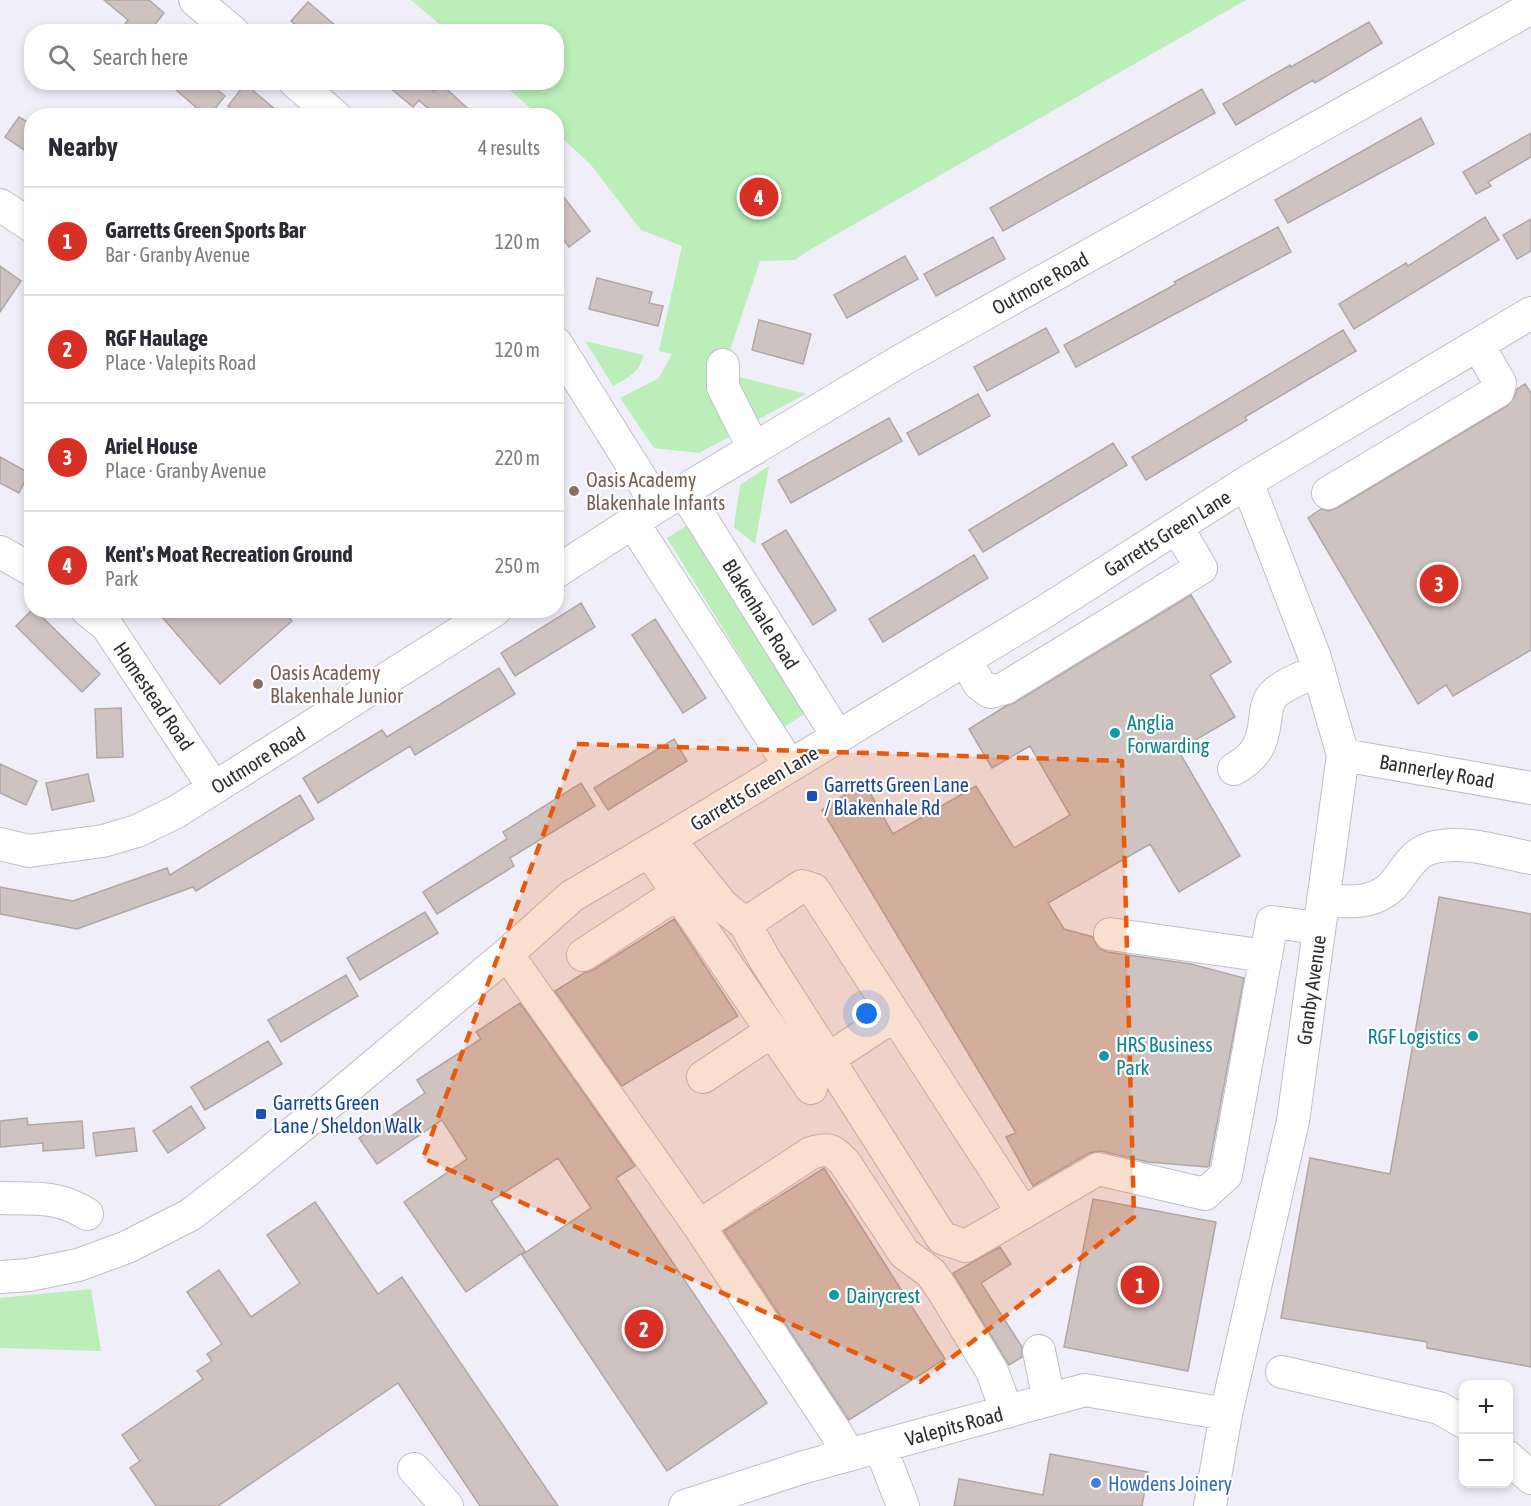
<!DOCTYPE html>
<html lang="en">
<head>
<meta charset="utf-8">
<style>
  body { margin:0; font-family:"Asap Condensed",sans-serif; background:#f7f7f7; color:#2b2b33 }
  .controls { position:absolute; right:18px; bottom:18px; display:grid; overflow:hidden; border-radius:12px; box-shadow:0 3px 9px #0003 }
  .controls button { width:54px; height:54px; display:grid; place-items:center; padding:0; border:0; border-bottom:2px solid #e1e1e2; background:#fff; color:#2b2b33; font:30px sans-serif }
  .you { position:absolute; left:867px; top:1014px; width:21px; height:21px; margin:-15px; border:4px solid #fff; border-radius:50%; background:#1a73e8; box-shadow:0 0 0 9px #1a73e833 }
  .badge { display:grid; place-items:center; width:39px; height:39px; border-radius:50%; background:#d93025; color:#fff; font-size:20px; font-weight:700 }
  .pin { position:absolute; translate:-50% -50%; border:3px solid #fff; box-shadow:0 2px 6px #0006 }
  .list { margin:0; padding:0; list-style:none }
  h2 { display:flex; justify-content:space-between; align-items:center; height:78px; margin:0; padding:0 24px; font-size:26px }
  h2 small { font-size:20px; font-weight:400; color:#7c7c81 }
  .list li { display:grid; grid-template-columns:39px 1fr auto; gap:18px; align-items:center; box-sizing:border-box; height:108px; padding:0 24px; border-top:2px solid #e1e1e2 }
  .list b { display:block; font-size:22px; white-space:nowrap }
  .list p { margin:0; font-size:20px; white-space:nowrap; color:#7c7c81 }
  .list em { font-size:20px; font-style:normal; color:#7c7c81 }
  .icon { flex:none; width:33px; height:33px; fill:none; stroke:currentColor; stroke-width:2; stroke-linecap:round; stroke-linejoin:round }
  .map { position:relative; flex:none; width:1531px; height:1506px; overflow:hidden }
  .search { position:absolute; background:#fff; box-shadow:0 3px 9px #0003; left:24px; top:24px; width:540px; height:66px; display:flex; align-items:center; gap:15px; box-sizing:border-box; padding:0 21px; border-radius:24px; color:#7c7c81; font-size:22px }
  .panel { position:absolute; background:#fff; box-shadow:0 3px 9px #0003; left:24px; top:108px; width:540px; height:510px; border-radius:24px }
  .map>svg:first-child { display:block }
</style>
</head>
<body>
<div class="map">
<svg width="1531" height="1506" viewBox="0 0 1531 1506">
  <rect width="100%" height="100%" fill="#f0eff9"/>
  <!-- green -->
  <path fill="#bbeeb8" d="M411,0H1246L811,249L795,260L760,261L725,365L738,432L699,453L654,448L620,398L659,378L672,354L659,351L682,246L641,230L591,165L557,133L556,116L538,115L502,83L556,82V32L448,31Z
    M585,341L643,355C641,372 627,378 613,386Z
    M731,375L806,394L751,423Z
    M769,466L755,544L734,527L740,485Z
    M691,523L809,711L784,727L667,538Z
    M91,1289L101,1351L0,1348V1298Z"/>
  <!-- building -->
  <path fill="#cfc3c2" stroke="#b1a6a5" stroke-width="1.5" d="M104,0H149L164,13L149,32H119L128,20Z
    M308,2L343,32H303L291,21Z
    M1369,22L1382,43L1315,83L1313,80L1236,125L1223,104L1290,65L1291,67Z
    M167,82H208L225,96L209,116H206Z
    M383,82H433L429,87L434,92L441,84L476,116H436L419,100L413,107Z
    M245,84L283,116H239L228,106Z
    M1202,89L1215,113L1003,231L990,208Z
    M19,117L32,125V155L5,137Z
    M1421,118L1434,144L1288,223L1275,200Z
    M1531,133V157L1488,182L1491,186L1476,194L1463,172Z
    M556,187L590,231L569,247L556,230Z
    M1485,217L1499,240L1354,329L1339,304L1406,263L1408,266Z
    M1531,219V251L1517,259L1503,235Z
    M1278,227L1291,252L1076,367L1064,345L1176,284L1174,282Z
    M993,237L1005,259L936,296L924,274Z
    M905,256L918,279L847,318L834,295Z
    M0,266L21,281L0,312Z
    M597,278L652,292L649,303L663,306L658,326L589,309Z
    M759,320L811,334L803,364L752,350Z
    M1046,328L1059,352L987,391L974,367Z
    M1343,330L1356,351L1245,417L1247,420L1146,480L1132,457Z
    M1525,384L1531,393V650L1453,696L1446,685L1418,704L1308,518L1321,509L1329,511L1337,508L1507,406L1515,396L1517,389Z
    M978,394L990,416L919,455L907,433Z
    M889,418L902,441L791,503L778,480Z
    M1113,443L1127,465L983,552L969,530Z
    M0,457L29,473L19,493L0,483Z
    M786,530L836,610L813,625L762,544Z
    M974,555L988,578L883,642L869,619Z
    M1191,595L1231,662L1210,675L1235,717L1178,750L1240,856L1179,892L1150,844L1048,903L1064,929L1093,937L1098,948L1107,952L1191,964L1244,978L1209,1166L1207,1167L1148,1162L1101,1151L1089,1153L1033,1186L1006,1137L1016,1133L822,810L864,782L893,834L976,786L1014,848L1070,815L1030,746L992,768L969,729L1006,706L1014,703Z
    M581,603L595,627L515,676L501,653Z
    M32,610H35L100,674L82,692L16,626Z
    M156,610H283L292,621L220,684Z
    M655,619L706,698L683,713L632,635Z
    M499,668L515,694L415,755L410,746L318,803L303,778L382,730L387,737Z
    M121,708L123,757L97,758L95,709Z
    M674,739L687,761L608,810L594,788Z
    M0,764L37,781L26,805L0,793Z
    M88,774L94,801L52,810L46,783Z
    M581,783L595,806L510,858L514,866L437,914L423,892L507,839L503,832Z
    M300,795L314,819L196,891L193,887L77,929L0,914V887L73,901L167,868L170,875Z
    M1439,897L1531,914V1367L1427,1348V1342L1281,1318L1310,1158L1390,1174Z
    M425,912L438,933L360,980L347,958Z
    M674,919L738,1016L622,1086L555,991L584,973L593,970Z
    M346,975L358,996L281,1042L268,1020Z
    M520,1003L635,1166L616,1178L767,1403L667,1471L522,1255L591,1208L558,1158L491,1201L525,1251L466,1292L404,1202L467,1159L442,1120L377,1164L359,1138L425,1093L417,1080L481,1039L476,1032Z
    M268,1041L282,1064L205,1110L191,1087Z
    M191,1106L205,1128L168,1153L153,1131Z
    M27,1118L28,1125L82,1121L84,1148L43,1151V1143L0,1147V1121Z
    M134,1128L137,1151L96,1156L93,1133Z
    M824,1168L945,1359L849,1420L724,1231Z
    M1093,1199L1216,1222L1188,1371L1064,1347Z
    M315,1202L378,1294L402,1277L558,1506H480L398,1383L218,1506H156L130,1468L140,1461L122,1435L203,1379L197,1371L212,1361L207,1354L222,1344L187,1292L219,1270L251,1317L300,1283L267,1235Z
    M1000,1247L1011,1264L981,1283L1022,1347V1357L1009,1365L953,1273Z
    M1050,1454L1148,1472L1142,1506H954L959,1479L1043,1495Z"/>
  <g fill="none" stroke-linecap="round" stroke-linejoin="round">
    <!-- minor casing -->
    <g stroke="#c0bfc9" stroke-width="34">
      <path id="minor" d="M195,0L233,32
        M295,82L335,116
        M0,205L32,226
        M556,343L658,506
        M723,365V387L754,449
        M684,491L838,737
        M1328,493L1498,391L1500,383L1478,345
        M633,523L790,766
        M0,552L32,570
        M556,572L658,506L902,360L1531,8
        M87,610L107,626L214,788
        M966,659L979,684L990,692L1005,688L1201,568L1177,527
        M1343,755L1531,788
        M1234,769C1255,757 1262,746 1265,721C1266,712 1267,702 1273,695C1282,685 1306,676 1319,670
        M669,839L723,906L745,924L765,960L942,1238L966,1246L1098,1169L1205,1194L1226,1175L1272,922L1319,928
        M0,844L29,851L103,841L137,831L176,812L495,610
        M649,851L811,1088
        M1323,900C1347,902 1373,905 1392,886C1405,872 1411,854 1431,848C1462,839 1500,852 1531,858
        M745,924L802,886L814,890L1023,1213
        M1110,934L1266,956
        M507,954L699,1226L835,1431L849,1455
        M583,955L678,893
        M828,1059L895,1015
        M703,1077L772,1031
        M0,1198C33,1199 57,1195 87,1214
        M699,1226L811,1153C830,1147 832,1150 845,1163L904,1253L931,1273L942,1289L992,1371L1007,1412
        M0,1277L29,1275L78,1265L127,1247L190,1215L243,1174L316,1114L507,954L572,896L669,839L1044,612L1247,482L1531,313
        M1039,1351L1049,1400
        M1282,1372L1439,1408L1464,1422
        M880,1446L903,1506
        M1508,1457L1531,1478
        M414,1469L447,1506
        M685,1506L801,1468L1085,1390L1226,1414
        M1210,1506L1226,1414L1293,1121L1343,755L1314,655L1247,482"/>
    </g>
    <!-- minor -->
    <use href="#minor" stroke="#fff" stroke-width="32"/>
  </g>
  <!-- marked area -->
  <path fill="#e8590c" fill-opacity="0.2" stroke="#e8590c" stroke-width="4.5" stroke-dasharray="12 8" stroke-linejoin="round" d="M577,744L1122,761L1134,1217L920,1382L423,1158Z"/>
  <!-- markers -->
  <g fill="#8d6e63" stroke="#fefefe" stroke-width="2">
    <circle cx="574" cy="491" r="6"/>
    <circle cx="258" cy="684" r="6"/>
  </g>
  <g fill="#0f9aa8" stroke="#fefefe" stroke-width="2">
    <circle cx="1115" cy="733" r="6"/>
    <circle cx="1473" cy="1036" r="6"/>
    <circle cx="1104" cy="1056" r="6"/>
    <circle cx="834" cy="1295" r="6"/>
  </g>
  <g fill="#1a4fb4" stroke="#fefefe" stroke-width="2">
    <rect x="806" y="790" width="12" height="12" rx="3"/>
    <rect x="255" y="1108" width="12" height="12" rx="3"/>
  </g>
  <circle fill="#3f7fe0" stroke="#fefefe" stroke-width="2" cx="1096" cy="1483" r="6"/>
  <g text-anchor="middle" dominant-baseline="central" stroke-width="4.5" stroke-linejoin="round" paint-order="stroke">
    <!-- street labels -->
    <g font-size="20" fill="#2e2e31" stroke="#fefefe">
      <text transform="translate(1040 283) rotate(-29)">Outmore Road</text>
      <text transform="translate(1167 533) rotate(-32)">Garretts Green Lane</text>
      <text transform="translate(761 614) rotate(58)">Blakenhale Road</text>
      <text transform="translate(154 696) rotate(56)">Homestead Road</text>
      <text transform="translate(258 760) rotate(-32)">Outmore Road</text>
      <text transform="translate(1437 771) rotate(10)">Bannerley Road</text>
      <text transform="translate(754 788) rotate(-31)">Garretts Green Lane</text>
      <text transform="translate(1311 990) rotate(-82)">Granby Avenue</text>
      <text transform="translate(954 1426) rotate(-15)">Valepits Road</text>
    </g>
    <!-- education labels -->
    <g font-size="20" fill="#785e54" stroke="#fefefe" text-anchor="start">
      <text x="586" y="479">Oasis Academy<tspan x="586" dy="23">Blakenhale Infants</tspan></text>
      <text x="270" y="672">Oasis Academy<tspan x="270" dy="23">Blakenhale Junior</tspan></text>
    </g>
    <!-- culture labels -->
    <g font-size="20" fill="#0d838f" stroke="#fefefe" text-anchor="start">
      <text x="1127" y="722">Anglia<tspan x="1127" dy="23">Forwarding</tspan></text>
      <text x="1461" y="1036" text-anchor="end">RGF Logistics</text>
      <text x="1116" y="1044">HRS Business<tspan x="1116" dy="23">Park</tspan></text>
      <text x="846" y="1295">Dairycrest</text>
    </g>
    <!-- transit labels -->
    <g font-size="20" fill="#164399" stroke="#fefefe" text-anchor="start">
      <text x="824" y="784">Garretts Green Lane<tspan x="824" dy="23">/ Blakenhale Rd</tspan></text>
      <text x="273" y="1102">Garretts Green<tspan x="273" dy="23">Lane / Sheldon Walk</tspan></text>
    </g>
    <!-- shop labels -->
    <g font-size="20" fill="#366cbe" stroke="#fefefe" text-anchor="start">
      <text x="1108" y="1483">Howdens Joinery</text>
    </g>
  </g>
</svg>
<div class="controls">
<button>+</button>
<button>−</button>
</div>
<div class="you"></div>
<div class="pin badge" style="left:1140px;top:1285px">1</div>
<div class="pin badge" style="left:644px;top:1329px">2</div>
<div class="pin badge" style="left:1439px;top:584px">3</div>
<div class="pin badge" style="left:759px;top:197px">4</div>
<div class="search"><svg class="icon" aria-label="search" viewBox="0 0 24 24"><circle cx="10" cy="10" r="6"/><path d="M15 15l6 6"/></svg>Search here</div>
<section class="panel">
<h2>Nearby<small>4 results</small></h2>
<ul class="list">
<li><span class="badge">1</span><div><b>Garretts Green Sports Bar</b><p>Bar · Granby Avenue</p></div><em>120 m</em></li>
<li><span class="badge">2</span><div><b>RGF Haulage</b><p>Place · Valepits Road</p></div><em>120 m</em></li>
<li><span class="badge">3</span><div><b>Ariel House</b><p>Place · Granby Avenue</p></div><em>220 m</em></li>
<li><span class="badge">4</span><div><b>Kent's Moat Recreation Ground</b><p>Park</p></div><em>250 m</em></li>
</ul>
</section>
</div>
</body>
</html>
